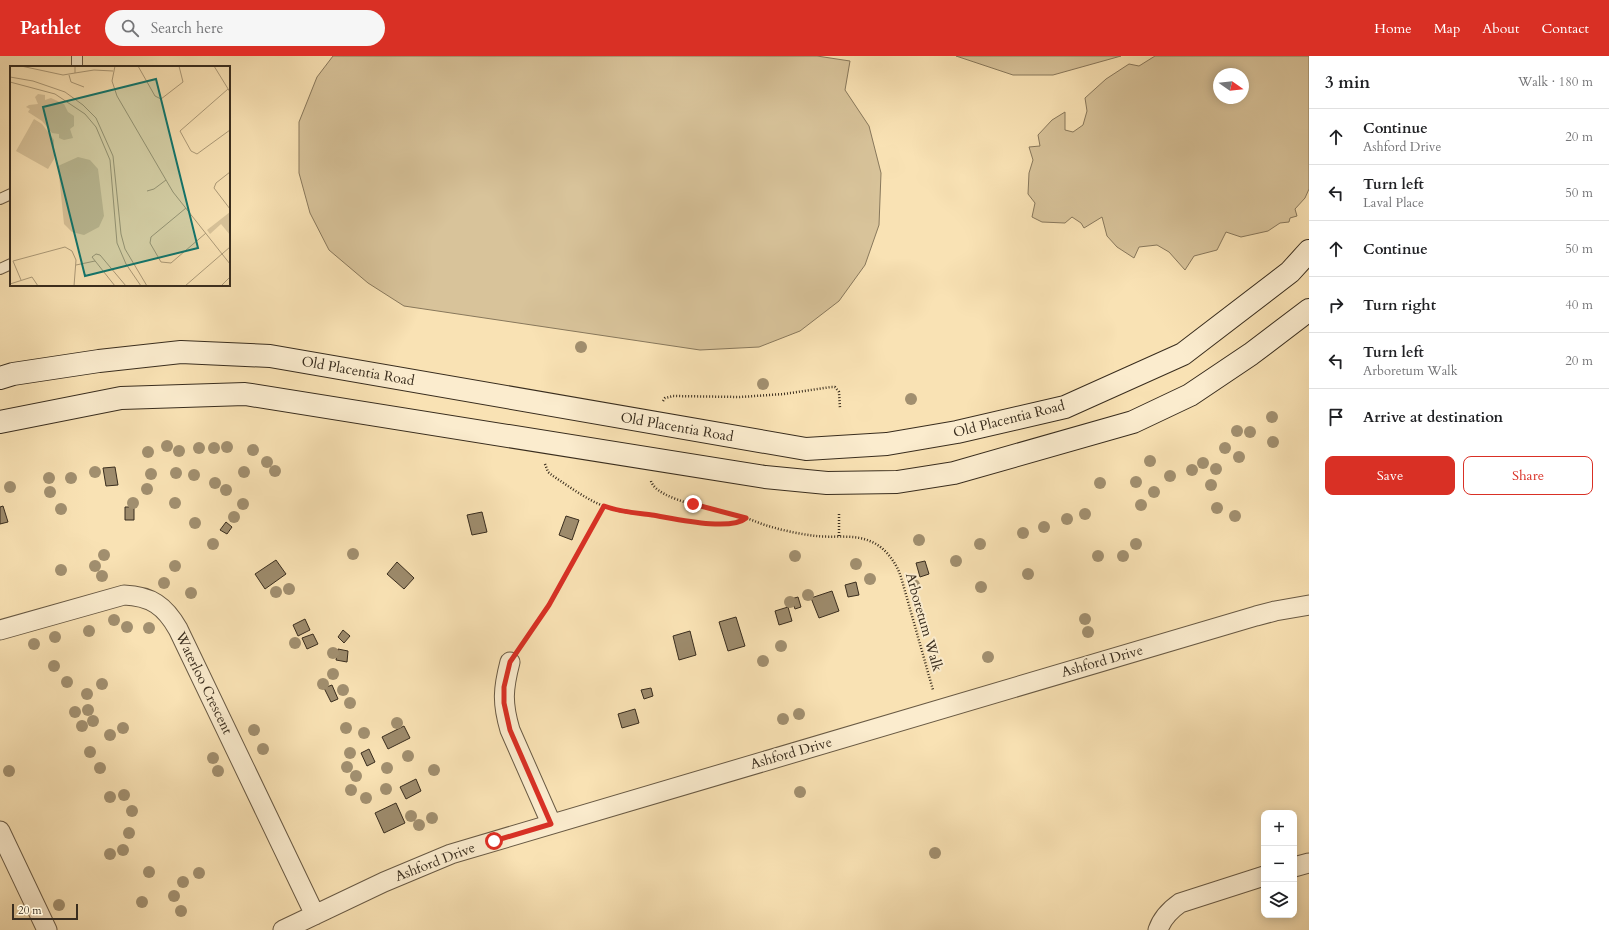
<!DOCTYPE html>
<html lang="en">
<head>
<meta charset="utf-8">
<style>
  body { margin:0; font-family:Cardo,serif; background:#f6f6f6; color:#202124 }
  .controls { position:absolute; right:12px; bottom:12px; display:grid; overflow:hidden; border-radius:8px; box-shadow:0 2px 10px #0003 }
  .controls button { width:36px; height:36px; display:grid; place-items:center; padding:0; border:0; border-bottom:1px solid #e0e0e0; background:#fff; color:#202124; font:20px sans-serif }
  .compass { position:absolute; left:1213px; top:12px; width:36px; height:36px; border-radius:50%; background:#fff; box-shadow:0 2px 10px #0003; rotate:104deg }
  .scale { position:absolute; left:12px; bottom:10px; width:66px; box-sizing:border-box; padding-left:4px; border:2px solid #392d1e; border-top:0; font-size:11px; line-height:14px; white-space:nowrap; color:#392d1e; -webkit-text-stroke:3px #fbecce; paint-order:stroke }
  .stop { position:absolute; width:12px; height:12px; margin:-9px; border:3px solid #d93025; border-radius:50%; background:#fff }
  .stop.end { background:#d93025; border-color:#fff; box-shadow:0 1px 4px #0008 }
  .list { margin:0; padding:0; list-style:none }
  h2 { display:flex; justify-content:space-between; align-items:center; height:52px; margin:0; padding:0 16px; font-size:17px }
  h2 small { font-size:13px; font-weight:400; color:#757577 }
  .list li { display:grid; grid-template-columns:26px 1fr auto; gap:12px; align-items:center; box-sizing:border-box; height:56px; padding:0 16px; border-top:1px solid #e0e0e0 }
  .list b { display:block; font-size:15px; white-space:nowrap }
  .list p { margin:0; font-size:13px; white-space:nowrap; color:#757577 }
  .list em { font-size:13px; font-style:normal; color:#757577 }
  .actions { display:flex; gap:8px; padding:12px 16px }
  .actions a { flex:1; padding:9px 0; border:1px solid #d93025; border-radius:8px; text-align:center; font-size:14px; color:#d93025 }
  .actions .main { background:#d93025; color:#fff }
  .icon { flex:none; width:22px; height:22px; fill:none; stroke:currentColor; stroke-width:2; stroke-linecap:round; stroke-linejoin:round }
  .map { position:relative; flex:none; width:1309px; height:874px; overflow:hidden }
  header { display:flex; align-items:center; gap:24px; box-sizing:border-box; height:56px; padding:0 20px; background:#d93025; color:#fff }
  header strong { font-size:19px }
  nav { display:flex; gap:22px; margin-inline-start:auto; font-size:14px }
  .search { width:280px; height:36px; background:#f6f6f6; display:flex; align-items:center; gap:10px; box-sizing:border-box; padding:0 14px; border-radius:22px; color:#757577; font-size:15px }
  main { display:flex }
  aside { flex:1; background:#fff }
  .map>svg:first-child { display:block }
</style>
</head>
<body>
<header>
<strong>Pathlet</strong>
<div class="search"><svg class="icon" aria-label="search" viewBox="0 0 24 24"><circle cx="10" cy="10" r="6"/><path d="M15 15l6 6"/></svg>Search here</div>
<nav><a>Home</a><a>Map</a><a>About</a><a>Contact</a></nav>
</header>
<main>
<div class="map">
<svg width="1309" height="874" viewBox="0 0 1309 874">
  <rect width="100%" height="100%" fill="#f9e2b4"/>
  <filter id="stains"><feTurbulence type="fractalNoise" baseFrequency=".005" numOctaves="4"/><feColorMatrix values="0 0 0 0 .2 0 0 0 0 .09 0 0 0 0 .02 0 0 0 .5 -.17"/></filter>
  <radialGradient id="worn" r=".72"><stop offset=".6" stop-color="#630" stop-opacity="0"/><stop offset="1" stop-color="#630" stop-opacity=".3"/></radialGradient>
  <!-- green -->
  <path fill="#d8c39a" stroke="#88785c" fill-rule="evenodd" d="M333,0H817L850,5L845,34L869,70L881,117L879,169L865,209L839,245L800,275L759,291L700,294L404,250L368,227L329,194L310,157L299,117V66L317,21Z
    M956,0H1121L1053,19H1013Z
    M1155,0H1309V133L1305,142L1295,153L1297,160L1290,162L1289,166L1280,167L1268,175L1241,181L1226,176L1217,194L1194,200L1185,214L1169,196L1157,189L1139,191L1134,202L1117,191L1107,180L1102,161L1084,172L1081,167L1072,161L1065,167L1042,166L1032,161L1035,147L1028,138L1029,117L1033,104L1029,91L1040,90L1038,79L1052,64L1065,56V74L1073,76L1083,69L1087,55L1085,42L1106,23L1129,8L1139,10ZM1219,18H1243V42H1219Z"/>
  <!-- building -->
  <path fill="#9d8b6c" stroke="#392d1e" d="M115,411L118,429L106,430L103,412Z
    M3,450L8,466L0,468V451Z
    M125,451H134V464H125Z
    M482,456L487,476L472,479L467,459Z
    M566,460L579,464L572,484L559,479Z
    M226,466L232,471L227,478L220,474Z
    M276,504L286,518L265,533L255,518Z
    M925,505L929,518L920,521L916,507Z
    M397,506L414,522L404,533L387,518Z
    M856,526L859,539L848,541L845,529Z
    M832,535L839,555L819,562L811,542Z
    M798,541L801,551L795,553L791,543Z
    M788,551L792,565L779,569L775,555Z
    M736,561L745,590L728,595L719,566Z
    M305,563L310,574L298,580L293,569Z
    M343,574L350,580L344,587L338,581Z
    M690,575L696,599L679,604L673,580Z
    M313,578L318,588L307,593L302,582Z
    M338,593L348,595L347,606L336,604Z
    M332,629L338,643L331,646L324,632Z
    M651,632L653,640L644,643L641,634Z
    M635,653L639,667L622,672L618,658Z
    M404,670L410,682L388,693L382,681Z
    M369,693L375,706L367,710L361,697Z
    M416,723L421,735L406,743L400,731Z
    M396,747L405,767L384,777L375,757Z"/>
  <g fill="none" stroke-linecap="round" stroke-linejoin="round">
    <!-- service casing -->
    <g stroke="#695a44" stroke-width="12">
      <path id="service" d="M77,11V0
        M0,143L11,138
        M0,213L11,208"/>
    </g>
    <!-- minor casing -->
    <g stroke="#695a44" stroke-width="21">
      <path id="minor" d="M0,574L124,539C151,540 165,550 178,573L315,859
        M510,606C503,633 502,647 510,674L551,767
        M0,775L47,874
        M1294,811L1309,807
        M283,874L384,826L451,798L1256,560L1275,555L1309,549
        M1158,874C1162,862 1170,854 1180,847L1264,820"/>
    </g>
    <!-- secondary casing -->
    <g stroke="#392d1e" stroke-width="24">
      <path id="secondary" d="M0,322L13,318L99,305L181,296L270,300L806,393L887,388L957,376L1065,351L1183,298L1290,216L1309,195
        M0,366L121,342L245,338L765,421L827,427L897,426L954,417L1133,366L1190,339L1251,298L1309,254"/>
    </g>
    <!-- path -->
    <path stroke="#392d1e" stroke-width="2.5" stroke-dasharray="1 2" stroke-linecap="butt" d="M663,345L665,342L673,340L740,341L784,338L831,331H835L839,336L840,352
      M545,408L548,416L553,420C570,431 587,444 606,451C620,457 635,457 650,459C671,462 730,476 746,463
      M651,425C657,445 720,454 739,460C748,462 756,466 765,469C781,474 799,478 816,480C833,482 854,478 870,485C885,491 896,506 901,521L933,634
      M839,458V482
      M522,589L556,538L604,450"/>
    <!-- service -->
    <use href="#service" stroke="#fbecce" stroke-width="10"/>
    <!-- minor -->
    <use href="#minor" stroke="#fbecce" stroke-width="19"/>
    <!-- secondary -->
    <use href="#secondary" stroke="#fbecce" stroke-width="22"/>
  </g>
  <!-- trees -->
  <g fill="#a18f6f">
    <circle cx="581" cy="291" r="6"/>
    <circle cx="763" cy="328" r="6"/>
    <circle cx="911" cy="343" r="6"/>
    <circle cx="1272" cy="361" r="6"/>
    <circle cx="1237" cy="375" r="6"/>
    <circle cx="1250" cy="376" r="6"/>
    <circle cx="1273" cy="386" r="6"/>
    <circle cx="167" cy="390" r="6"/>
    <circle cx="227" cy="391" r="6"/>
    <circle cx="199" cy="392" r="6"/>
    <circle cx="214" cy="392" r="6"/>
    <circle cx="1225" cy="392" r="6"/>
    <circle cx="253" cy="394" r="6"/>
    <circle cx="179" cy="395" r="6"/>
    <circle cx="148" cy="396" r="6"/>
    <circle cx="1239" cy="401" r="6"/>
    <circle cx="1150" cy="405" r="6"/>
    <circle cx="267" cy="406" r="6"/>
    <circle cx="1203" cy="407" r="6"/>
    <circle cx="1216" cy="413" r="6"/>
    <circle cx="1192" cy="414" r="6"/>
    <circle cx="275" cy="415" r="6"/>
    <circle cx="95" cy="416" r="6"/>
    <circle cx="244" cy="416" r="6"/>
    <circle cx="176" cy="417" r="6"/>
    <circle cx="151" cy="418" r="6"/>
    <circle cx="194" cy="419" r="6"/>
    <circle cx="1170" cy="420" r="6"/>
    <circle cx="49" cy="422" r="6"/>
    <circle cx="71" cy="422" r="6"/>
    <circle cx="1136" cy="426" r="6"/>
    <circle cx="215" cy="427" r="6"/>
    <circle cx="1100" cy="427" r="6"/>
    <circle cx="1211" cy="429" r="6"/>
    <circle cx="10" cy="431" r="6"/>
    <circle cx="147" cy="433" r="6"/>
    <circle cx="226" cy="434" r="6"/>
    <circle cx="50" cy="436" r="6"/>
    <circle cx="1154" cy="436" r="6"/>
    <circle cx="133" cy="447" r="6"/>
    <circle cx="175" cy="447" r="6"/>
    <circle cx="243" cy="448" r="6"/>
    <circle cx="1141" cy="449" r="6"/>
    <circle cx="1217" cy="452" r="6"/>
    <circle cx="61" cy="453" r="6"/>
    <circle cx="1085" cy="458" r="6"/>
    <circle cx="1235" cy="460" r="6"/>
    <circle cx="234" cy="461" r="6"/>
    <circle cx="1067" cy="463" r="6"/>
    <circle cx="195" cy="467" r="6"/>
    <circle cx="1044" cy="471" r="6"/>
    <circle cx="1023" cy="477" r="6"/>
    <circle cx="919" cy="484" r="6"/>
    <circle cx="213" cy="488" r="6"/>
    <circle cx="980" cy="488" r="6"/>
    <circle cx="1136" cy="488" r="6"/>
    <circle cx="353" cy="498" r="6"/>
    <circle cx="104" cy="499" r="6"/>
    <circle cx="795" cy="500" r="6"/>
    <circle cx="1098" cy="500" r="6"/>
    <circle cx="1123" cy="500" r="6"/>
    <circle cx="956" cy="505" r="6"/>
    <circle cx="856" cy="508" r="6"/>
    <circle cx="95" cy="510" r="6"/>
    <circle cx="175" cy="510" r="6"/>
    <circle cx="61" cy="514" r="6"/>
    <circle cx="1028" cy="518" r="6"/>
    <circle cx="102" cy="520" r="6"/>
    <circle cx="870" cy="523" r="6"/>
    <circle cx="164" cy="527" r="6"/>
    <circle cx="914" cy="529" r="6"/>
    <circle cx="981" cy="531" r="6"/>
    <circle cx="289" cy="533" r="6"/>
    <circle cx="276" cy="536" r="6"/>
    <circle cx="191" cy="537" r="6"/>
    <circle cx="808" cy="539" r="6"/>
    <circle cx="790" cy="546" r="6"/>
    <circle cx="1085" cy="563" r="6"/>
    <circle cx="114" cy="564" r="6"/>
    <circle cx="127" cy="571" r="6"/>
    <circle cx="149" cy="572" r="6"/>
    <circle cx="89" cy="575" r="6"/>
    <circle cx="1088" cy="576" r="6"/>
    <circle cx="55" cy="581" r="6"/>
    <circle cx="295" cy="587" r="6"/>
    <circle cx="34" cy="588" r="6"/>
    <circle cx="781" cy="590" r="6"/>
    <circle cx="333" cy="597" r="6"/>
    <circle cx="988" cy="601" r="6"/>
    <circle cx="763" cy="605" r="6"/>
    <circle cx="54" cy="610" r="6"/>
    <circle cx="333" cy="618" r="6"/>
    <circle cx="67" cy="626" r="6"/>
    <circle cx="102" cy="628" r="6"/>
    <circle cx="323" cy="628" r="6"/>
    <circle cx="343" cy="634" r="6"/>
    <circle cx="87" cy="638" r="6"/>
    <circle cx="350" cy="647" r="6"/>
    <circle cx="88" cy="654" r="6"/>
    <circle cx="75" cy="656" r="6"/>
    <circle cx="799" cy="658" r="6"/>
    <circle cx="783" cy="663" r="6"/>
    <circle cx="93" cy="665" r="6"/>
    <circle cx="397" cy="667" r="6"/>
    <circle cx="82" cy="670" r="6"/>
    <circle cx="123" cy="672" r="6"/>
    <circle cx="346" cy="672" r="6"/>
    <circle cx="254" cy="674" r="6"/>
    <circle cx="364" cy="677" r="6"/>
    <circle cx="110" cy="679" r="6"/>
    <circle cx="263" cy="693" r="6"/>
    <circle cx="90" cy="696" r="6"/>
    <circle cx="350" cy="697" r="6"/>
    <circle cx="408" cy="700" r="6"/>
    <circle cx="213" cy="702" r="6"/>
    <circle cx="347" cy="711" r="6"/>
    <circle cx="100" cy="712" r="6"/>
    <circle cx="387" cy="712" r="6"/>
    <circle cx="434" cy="714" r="6"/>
    <circle cx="9" cy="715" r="6"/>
    <circle cx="218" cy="715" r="6"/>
    <circle cx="356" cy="720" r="6"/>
    <circle cx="386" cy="733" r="6"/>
    <circle cx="351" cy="734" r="6"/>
    <circle cx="800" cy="736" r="6"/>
    <circle cx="124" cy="739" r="6"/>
    <circle cx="110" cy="741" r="6"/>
    <circle cx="366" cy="742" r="6"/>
    <circle cx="132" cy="755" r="6"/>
    <circle cx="411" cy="760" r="6"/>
    <circle cx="432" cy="762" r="6"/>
    <circle cx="419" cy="769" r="6"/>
    <circle cx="129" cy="777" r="6"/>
    <circle cx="123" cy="794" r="6"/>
    <circle cx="935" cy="797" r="6"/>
    <circle cx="110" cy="798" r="6"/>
    <circle cx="149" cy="816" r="6"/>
    <circle cx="199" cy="817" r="6"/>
    <circle cx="183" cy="826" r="6"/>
    <circle cx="174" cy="840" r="6"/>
    <circle cx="142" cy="846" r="6"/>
    <circle cx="59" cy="849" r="6"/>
    <circle cx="181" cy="855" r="6"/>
  </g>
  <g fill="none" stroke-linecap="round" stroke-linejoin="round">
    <!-- route -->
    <path stroke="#d93025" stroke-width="5" d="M494,785L551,768L510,674L504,647V631L510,606L549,549L604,450C620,456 636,457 652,459C672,462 730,476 746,462L693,448"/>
  </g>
  <g text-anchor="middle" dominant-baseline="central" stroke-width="4" stroke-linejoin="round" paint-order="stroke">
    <!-- street labels -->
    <g font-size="14" fill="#392d1e" stroke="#fbecce">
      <text transform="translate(358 315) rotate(10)">Old Placentia Road</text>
      <text transform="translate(1009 363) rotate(-14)">Old Placentia Road</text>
      <text transform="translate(677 371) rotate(10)">Old Placentia Road</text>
      <text transform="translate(924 566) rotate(74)">Arboretum Walk</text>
      <text transform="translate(1102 605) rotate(-16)">Ashford Drive</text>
      <text transform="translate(204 627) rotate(64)">Waterloo Crescent</text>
      <text transform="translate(791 697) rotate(-16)">Ashford Drive</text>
      <text transform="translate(435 806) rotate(-21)">Ashford Drive</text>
    </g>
  </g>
  <!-- overview -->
  <g transform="translate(10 10)">
    <rect width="220" height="220" fill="#f9e2b4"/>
    <path d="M28,28L35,29V34L41,32L54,38L58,46L64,50V60L60,63L63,72L54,74L49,72V68L42,67L32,55L18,46L20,43L16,41L19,39L28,38L25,31ZM24,53L32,58L44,74V93L38,103L6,85ZM68,91L80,94L88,103L94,150L89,161L74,169L62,166L54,158L48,100ZM220,146V169L211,158L200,168L197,164Z" fill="#d8c39a"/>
    <path fill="none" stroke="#ac9a78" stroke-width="1" d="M11,0L53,9L65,7M65,0V7L84,4L103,5M105,0L102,15L107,30L163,126L220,198M128,0L145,30L151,33L173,16L169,0M204,0L220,26M59,9L61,16L74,21M0,11L23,15L55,26L73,39L86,52L103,90L111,168L115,183L137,220M0,16L45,28L75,48L86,61L100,94L107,177L116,198L131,220M218,23L170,65L181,85L187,88L220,64M220,106L206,117L204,122L220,143M137,125L144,123L156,114M176,142L141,171L140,177L151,196L161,197L196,167M66,199L85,195M11,214L3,195L55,181L62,185L66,194L64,220M0,218L22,211L28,220M105,220L82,191L86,188L90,189L116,220M175,220L220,181M211,220L220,211"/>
    <path fill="#0f766e" fill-opacity="0.15" stroke="#0f766e" stroke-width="2" d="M146,13L188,182L75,210L33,41Z"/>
    <rect width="220" height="220" fill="none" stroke="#392d1e" stroke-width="2"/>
  </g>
  <rect width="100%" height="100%" filter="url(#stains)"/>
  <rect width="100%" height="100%" fill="url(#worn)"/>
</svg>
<div class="controls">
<button>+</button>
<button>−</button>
<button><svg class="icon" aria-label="layers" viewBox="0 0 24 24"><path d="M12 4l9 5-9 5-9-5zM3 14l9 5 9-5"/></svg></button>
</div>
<svg class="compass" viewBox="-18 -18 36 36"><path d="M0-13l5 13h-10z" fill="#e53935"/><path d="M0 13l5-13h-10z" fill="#757577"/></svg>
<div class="scale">20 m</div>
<div class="stop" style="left:494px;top:785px"></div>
<div class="stop end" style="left:693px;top:448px"></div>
</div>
<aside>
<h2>3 min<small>Walk · 180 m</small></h2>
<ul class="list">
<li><svg class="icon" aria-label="ahead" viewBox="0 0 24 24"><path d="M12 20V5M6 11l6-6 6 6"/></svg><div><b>Continue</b><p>Ashford Drive</p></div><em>20 m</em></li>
<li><svg class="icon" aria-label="left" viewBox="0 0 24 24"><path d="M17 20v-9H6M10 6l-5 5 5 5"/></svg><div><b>Turn left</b><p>Laval Place</p></div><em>50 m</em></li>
<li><svg class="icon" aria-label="ahead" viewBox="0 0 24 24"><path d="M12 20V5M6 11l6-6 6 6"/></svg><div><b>Continue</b></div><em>50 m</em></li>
<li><svg class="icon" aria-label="right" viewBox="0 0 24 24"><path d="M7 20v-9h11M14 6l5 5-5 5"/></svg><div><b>Turn right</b></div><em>40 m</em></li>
<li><svg class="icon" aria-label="left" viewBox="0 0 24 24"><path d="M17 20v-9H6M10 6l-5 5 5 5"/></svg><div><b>Turn left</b><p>Arboretum Walk</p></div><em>20 m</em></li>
<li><svg class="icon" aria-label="arrive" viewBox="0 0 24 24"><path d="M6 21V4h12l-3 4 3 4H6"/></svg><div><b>Arrive at destination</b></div></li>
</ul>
<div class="actions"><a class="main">Save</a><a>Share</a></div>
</aside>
</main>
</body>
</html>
